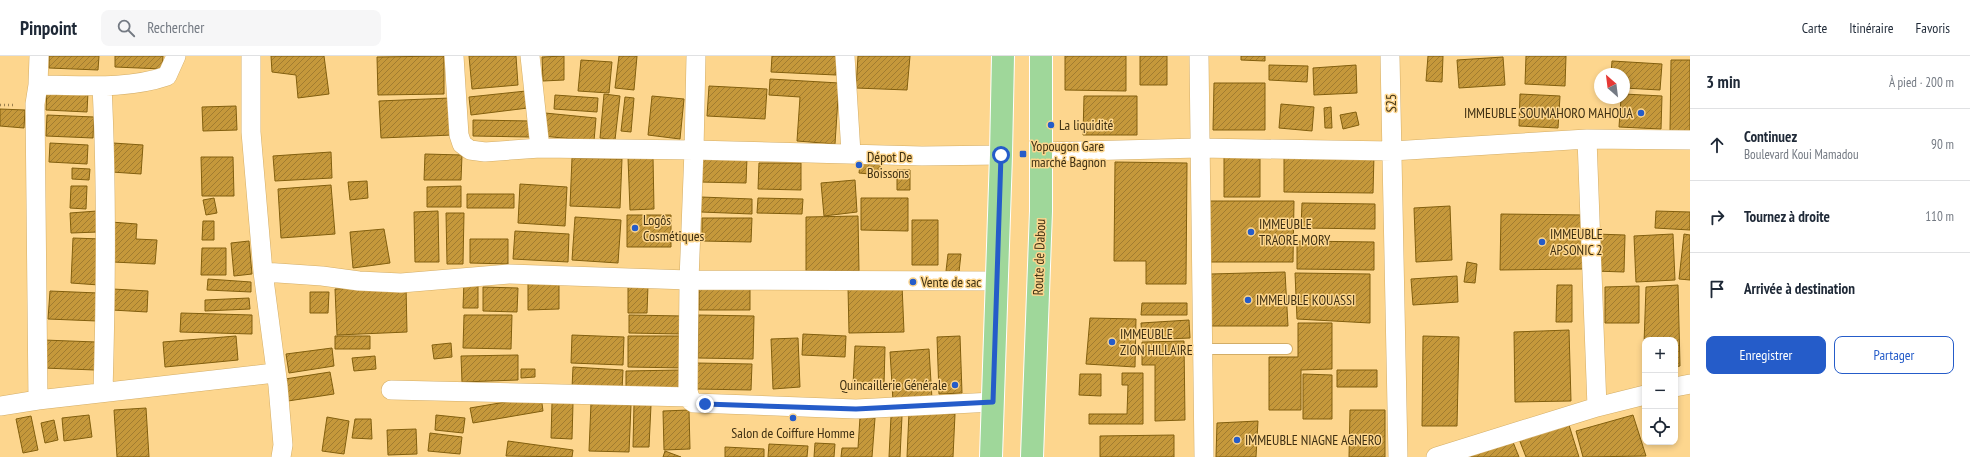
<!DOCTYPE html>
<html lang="fr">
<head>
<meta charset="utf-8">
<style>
  body { margin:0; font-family:"PT Sans Narrow",sans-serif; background:#f6f6f7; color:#1f2937 }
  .controls { position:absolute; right:12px; bottom:12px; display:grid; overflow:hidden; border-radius:8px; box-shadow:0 2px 6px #0003 }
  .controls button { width:36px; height:36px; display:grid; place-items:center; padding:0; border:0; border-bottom:1px solid #e0e1e3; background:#fff; color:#1f2937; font:20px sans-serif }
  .compass { position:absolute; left:1594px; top:12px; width:36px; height:36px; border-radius:50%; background:#fff; box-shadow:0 2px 6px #0003; rotate:332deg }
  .stop { position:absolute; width:12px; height:12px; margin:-9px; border:3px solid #255cc9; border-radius:50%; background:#fff }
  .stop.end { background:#255cc9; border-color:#fff; box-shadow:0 1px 4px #0008 }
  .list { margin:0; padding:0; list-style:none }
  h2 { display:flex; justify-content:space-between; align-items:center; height:52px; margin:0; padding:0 16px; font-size:17px }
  h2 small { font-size:13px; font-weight:400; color:#747a83 }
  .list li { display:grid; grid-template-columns:26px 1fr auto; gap:12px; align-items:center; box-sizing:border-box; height:72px; padding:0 16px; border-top:1px solid #e0e1e3 }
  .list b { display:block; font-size:15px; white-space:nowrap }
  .list p { margin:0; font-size:13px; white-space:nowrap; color:#747a83 }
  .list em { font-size:13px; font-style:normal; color:#747a83 }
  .actions { display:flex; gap:8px; padding:12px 16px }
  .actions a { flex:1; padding:9px 0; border:1px solid #255cc9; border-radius:8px; text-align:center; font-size:14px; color:#255cc9 }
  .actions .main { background:#255cc9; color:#fff }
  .icon { flex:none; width:22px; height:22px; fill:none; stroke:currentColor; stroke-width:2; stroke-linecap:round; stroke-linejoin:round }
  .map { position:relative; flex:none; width:1690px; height:401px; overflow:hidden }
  header { display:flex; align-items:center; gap:24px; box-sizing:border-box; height:56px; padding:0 20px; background:#fff; border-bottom:1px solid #e0e1e3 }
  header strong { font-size:19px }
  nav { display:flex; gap:22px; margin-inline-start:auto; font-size:14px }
  .search { width:280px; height:36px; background:#f6f6f7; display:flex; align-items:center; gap:10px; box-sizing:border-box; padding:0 14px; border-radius:8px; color:#747a83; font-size:15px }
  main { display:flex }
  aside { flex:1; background:#fff }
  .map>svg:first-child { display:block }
</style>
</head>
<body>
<header>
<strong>Pinpoint</strong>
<div class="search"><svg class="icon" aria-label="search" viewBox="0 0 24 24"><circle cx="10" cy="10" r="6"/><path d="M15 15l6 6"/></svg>Rechercher</div>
<nav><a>Carte</a><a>Itinéraire</a><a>Favoris</a></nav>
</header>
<main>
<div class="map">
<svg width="1690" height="401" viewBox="0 0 1690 401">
  <defs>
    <pattern id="building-hatch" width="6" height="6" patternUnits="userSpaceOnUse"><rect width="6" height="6" fill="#c5983b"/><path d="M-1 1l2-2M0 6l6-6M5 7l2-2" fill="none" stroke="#a17c30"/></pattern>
  </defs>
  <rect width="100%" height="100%" fill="#fdd68e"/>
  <!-- building -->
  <path fill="url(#building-hatch)" stroke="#825f0e" d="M49,0H99L98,14L49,12Z
    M115,0H163L162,13L115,11Z
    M271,0H324L329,38L298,42L296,19L272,16Z
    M444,0V38L378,39L377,1Z
    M469,0H516L518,29L472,33Z
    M564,0V24L543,25L542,1Z
    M619,0H637L634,34L615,32Z
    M772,0H837L836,19L771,16Z
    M858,0H910L907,34L856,32Z
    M1065,0H1126V35L1065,34Z
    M1140,0H1167V29H1140Z
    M1241,0H1265V5L1241,4Z
    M1428,0H1443L1442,26L1426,25Z
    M1526,0H1566L1565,30L1525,28Z
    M1503,1L1505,29L1459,32L1457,4Z
    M581,4L612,6L609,37L578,35Z
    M1671,4H1690V76L1670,75Z
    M1612,5L1662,8L1660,34L1624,32V18H1611Z
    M1269,9L1308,10L1307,26L1269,24Z
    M1356,9L1357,37L1314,39L1313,12Z
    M770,23L839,27L835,88L797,85L800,41L769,39Z
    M1214,27H1265V74H1213Z
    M709,30L767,33L765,63L707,60Z
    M47,34L88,36L87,56L46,54Z
    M526,35L528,52L471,59L469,41Z
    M604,38L620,40L615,84L600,82Z
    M1520,38L1560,40L1558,72L1519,70Z
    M1624,38L1662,40L1661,73L1619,71L1621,42H1624Z
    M555,39L598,42L597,56L554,53Z
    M652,40L684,43L680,83L648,79Z
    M1084,40H1137V79H1083Z
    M625,41L634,42L631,76L621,75Z
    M450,42L452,79L381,82L379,45Z
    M1281,48L1314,51L1312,75L1279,72Z
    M236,50L237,74L203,75L202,51Z
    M1331,51L1332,72H1325L1324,52Z
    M0,53L25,54L24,72L0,70Z
    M1356,56L1359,69L1343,73L1340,59Z
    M545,57L596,62L594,85L542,80Z
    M47,59L94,61L93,82L46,80Z
    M473,64L531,65L530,81L473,80Z
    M50,87L88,89L87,108L49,106Z
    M113,87L143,89L141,118L112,116Z
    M331,96L332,122L275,125L273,100Z
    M425,98L462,99L461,124H424Z
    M1284,99H1374L1373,137L1284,136Z
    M861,100L881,102L880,119L859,117Z
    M201,101H233L234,140H202Z
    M653,101L654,153L630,154L628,102Z
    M701,101L747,102L746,127L700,126Z
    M1224,101H1260V141H1224Z
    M572,102L622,103L620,152L570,150Z
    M1115,106L1187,107L1186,228H1146V205H1114Z
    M759,107H801V134L758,133Z
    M72,112L90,113L89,124L72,123Z
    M897,114H910V134H897Z
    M855,124L857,156L824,160L821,127Z
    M367,125L368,142L350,144L348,126Z
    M520,128L567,131L565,170L518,167Z
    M331,129L335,178L281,182L278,133Z
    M71,130H87L86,153L70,152Z
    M461,130V151H427V131Z
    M467,138H514V152H467Z
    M701,141L752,143V158L701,156Z
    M214,142L217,157L206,159L203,144Z
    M758,142L803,143L802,158L757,157Z
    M861,142H908V175L861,174Z
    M1209,145H1294L1293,206H1209Z
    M1302,147L1375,148V173L1301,172Z
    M1450,150L1452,204L1416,206L1414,152Z
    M97,155L98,176L71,177L70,157Z
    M438,155L439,206H415L414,156Z
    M1656,155L1690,156V174L1655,172Z
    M446,157H464L463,208H447Z
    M1501,158L1584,159V213L1500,214Z
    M627,159H671V191H627Z
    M858,160L859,215H806V161Z
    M575,161L621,164L618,207L572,204Z
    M702,162H752L751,186L702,185Z
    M912,164H938V209H912Z
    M203,165H214V184H202Z
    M111,166L137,168L136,183L157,184L155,208L113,206Z
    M384,173L390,207L353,212L350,176Z
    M515,175L569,178L568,206L513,203Z
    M1595,178L1625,179L1624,216L1594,215Z
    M1673,178L1675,224L1636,226L1634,180Z
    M1684,178L1690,179V224L1679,223Z
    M73,182L101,183L99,229L71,227Z
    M470,183H508V208L470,207Z
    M249,185L252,218L234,220L231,187Z
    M1297,185L1374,186V214L1297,213Z
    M202,192H226V219H201Z
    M948,198H961L959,216L946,215Z
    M1467,206L1477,208L1475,227L1464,226Z
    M1285,216L1288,270H1210L1211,218Z
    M1295,217L1370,218V267L1297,263Z
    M1457,220L1458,246L1413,249L1411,223Z
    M208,223L251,226V236L207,234Z
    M464,225H478V252H463Z
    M559,226V253L528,254V227Z
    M628,229H648L647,257H628Z
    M902,229L904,276L849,277L848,231Z
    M1557,229H1572V266H1556Z
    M1678,229L1680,310L1675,311V284H1645V316H1643L1646,231Z
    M406,230L407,276L337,279L335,233Z
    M1639,230V267H1605V231Z
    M483,231L518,232L517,256L483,255Z
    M699,232H750V254H699Z
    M113,233L148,235L147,256L112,254Z
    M50,235L98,237L97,265L48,263Z
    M310,236H329L328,257H310Z
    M249,242L250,253L205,255V244Z
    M1142,247H1187V259H1141Z
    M181,257L252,259V278L180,276Z
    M464,259H512L511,293L463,292Z
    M629,259L682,260V278L629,277Z
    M698,259L754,260L753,303L698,302Z
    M1090,262L1136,263L1135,311L1086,308Z
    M1189,264L1190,282L1142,284L1141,267Z
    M1298,267H1332V313L1301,314V354H1269V301H1298Z
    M1569,274L1571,345L1515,346L1514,276Z
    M803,278L846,280L845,301L802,299Z
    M572,279L624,281L623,309L571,307Z
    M236,280L238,304L165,311L163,286Z
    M335,280H370V293H335Z
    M628,280H685V312L628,311Z
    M960,280L962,337L939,338L937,281Z
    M1423,280L1459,281L1457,370H1422Z
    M798,282L800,331L773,333L771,283Z
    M44,284L96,286L95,314L43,312Z
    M1184,285L1185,364L1155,365V309H1142V286Z
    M451,287L452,301L434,303L432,289Z
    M855,290L885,291L884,330L853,329Z
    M332,292L334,310L289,317L286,298Z
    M929,293L932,343L893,345L890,296Z
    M518,299V324L462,326L461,300Z
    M375,300L376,313L354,315L352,302Z
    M697,307L752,308L751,334L697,333Z
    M573,311L623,314L622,334L572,332Z
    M521,313H535V321L521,322Z
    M681,314V334L626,335V315Z
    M1337,314H1377V331H1337Z
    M330,316L334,338L288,345L285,323Z
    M1122,317H1143V368H1089V358H1127L1128,329H1122Z
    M1080,318H1101V340L1079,339Z
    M1303,318L1332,319V363H1303Z
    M541,340L543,355L473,367L470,352Z
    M552,347H573L572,383L551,382Z
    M591,347L631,349L629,396L589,395Z
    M634,348L651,349L649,391H633Z
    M146,352L149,401H117L114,354Z
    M689,354L690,393L664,394L663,355Z
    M1350,354H1385V401H1349Z
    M909,356L955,358L953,401H907Z
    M89,359L92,381L64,385L62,362Z
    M436,359L465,362L463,377L435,374Z
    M1633,359L1646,400L1583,401L1576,375Z
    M31,360L38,394L23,397L16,363Z
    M891,360H902L900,401H889Z
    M327,361L349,365L344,398L322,395Z
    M860,361L875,362L872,401H841L842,392H858Z
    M355,363H371L372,383L352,382Z
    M54,364L58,384L45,387L41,367Z
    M1258,365L1256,401H1216L1217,367Z
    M1569,369L1579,401H1526L1519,383Z
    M416,373L417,398L388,399L387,374Z
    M430,377L462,381L460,398L428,395Z
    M1174,379V401H1100V380Z
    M1511,381L1519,401H1459Z
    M508,385L573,394L572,401L506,400Z
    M815,387L835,388L834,401H814Z
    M769,388L808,390L807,401H768Z
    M725,391L764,393V401H725Z
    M665,395L681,401H663Z"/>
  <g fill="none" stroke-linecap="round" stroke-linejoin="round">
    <!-- lane casing -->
    <g stroke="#d3ad66" stroke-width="12">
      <path id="lane" d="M1202,293H1287"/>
    </g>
    <!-- street casing -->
    <g stroke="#d3ad66" stroke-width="20">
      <path id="street" d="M251,0V76L263,216L278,330L283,389L281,401
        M454,0L459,79L462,88L470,94L485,96L540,92L694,94L696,0
        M530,0L540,92
        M845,0L851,97
        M1199,0L1204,401
        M1390,0L1398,401
        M38,29C81,29 126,34 167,20L176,0
        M102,30C107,132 106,234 103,336
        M1587,83L1597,351
        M1040,96L1199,92L1392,95L1587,83L1690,84
        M263,216L322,220L359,225L401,227L509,218L689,224L996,225
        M1675,331L1690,328
        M391,334L690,341
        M38,344L35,48L38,29L39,0
        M993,346L856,353L694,347L691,345L688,335L689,224L694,94L922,100L1001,99
        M0,350L38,344L275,317
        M1436,401L1597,351L1645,339"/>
    </g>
    <!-- primary casing -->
    <g stroke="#fff" stroke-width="24">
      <path id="primary" d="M991,401L1001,99L1003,0
        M1032,401L1041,155V0"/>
    </g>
    <!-- path -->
    <path stroke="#9b804e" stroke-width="2.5" stroke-dasharray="1 3" stroke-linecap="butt" d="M0,49H16"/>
    <!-- lane -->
    <use href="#lane" stroke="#fff" stroke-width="10"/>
    <!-- street -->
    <use href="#street" stroke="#fff" stroke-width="19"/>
    <!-- primary -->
    <use href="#primary" stroke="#9fd79a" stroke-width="22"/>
  </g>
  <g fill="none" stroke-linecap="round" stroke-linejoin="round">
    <!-- route -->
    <path stroke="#255cc9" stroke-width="5" d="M705,348L856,353L993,346L1001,99"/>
  </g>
  <!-- markers -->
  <g fill="#255cc9" stroke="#fdd68e" stroke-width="1.5">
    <circle cx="1641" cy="57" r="4"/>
    <circle cx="1051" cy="69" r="4"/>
    <rect x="1019" y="94" width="8" height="8" rx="2"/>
    <circle cx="859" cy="109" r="4"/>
    <circle cx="635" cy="172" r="4"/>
    <circle cx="1251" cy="176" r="4"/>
    <circle cx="1542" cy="186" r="4"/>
    <circle cx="913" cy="226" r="4"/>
    <circle cx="1248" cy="244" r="4"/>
    <circle cx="1112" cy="286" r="4"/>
    <circle cx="955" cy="329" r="4"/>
    <circle cx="793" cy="362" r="4"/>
    <circle cx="1237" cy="384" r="4"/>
  </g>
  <g text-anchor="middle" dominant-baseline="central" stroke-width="3" stroke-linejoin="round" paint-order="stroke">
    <!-- street labels -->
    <g font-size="14" fill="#3f3012" stroke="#fdd68e">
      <text transform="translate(1391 47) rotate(-91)">S25</text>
      <text transform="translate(1039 201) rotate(-88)">Route de Dabou</text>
    </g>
    <!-- poi labels -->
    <g font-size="14" fill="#3f3012" stroke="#fdd68e" text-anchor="start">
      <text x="1633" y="57" text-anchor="end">IMMEUBLE SOUMAHORO MAHOUA</text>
      <text x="1059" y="69">La liquidité</text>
      <text x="1031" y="90">Yopougon Gare<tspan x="1031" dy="16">marché Bagnon</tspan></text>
      <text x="867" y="101">Dépot De<tspan x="867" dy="16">Boissons</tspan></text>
      <text x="643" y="164">Logôs<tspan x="643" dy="16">Cosmétiques</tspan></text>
      <text x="1259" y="168">IMMEUBLE<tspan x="1259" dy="16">TRAORE MORY</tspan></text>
      <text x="1550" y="178">IMMEUBLE<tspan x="1550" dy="16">APSONIC 2</tspan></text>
      <text x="921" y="226">Vente de sac</text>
      <text x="1256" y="244">IMMEUBLE KOUASSI</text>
      <text x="1120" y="278">IMMEUBLE<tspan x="1120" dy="16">ZION HILLAIRE</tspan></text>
      <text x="947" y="329" text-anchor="end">Quincaillerie Générale</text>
      <text x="793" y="377" text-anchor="middle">Salon de Coiffure Homme</text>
      <text x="1245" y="384">IMMEUBLE NIAGNE AGNERO</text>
    </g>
  </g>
</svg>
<div class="controls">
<button>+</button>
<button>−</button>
<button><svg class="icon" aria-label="locate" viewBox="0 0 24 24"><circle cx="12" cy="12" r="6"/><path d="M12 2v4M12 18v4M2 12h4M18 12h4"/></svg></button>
</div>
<svg class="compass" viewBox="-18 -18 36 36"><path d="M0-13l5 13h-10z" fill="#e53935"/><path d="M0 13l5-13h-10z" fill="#747a83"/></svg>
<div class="stop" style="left:1001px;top:99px"></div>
<div class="stop end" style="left:705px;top:348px"></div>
</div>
<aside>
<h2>3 min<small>À pied · 200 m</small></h2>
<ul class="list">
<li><svg class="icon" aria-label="ahead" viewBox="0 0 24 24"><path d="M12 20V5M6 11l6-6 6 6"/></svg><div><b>Continuez</b><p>Boulevard Koui Mamadou</p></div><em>90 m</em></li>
<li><svg class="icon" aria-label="right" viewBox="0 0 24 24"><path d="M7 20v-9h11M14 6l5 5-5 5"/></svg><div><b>Tournez à droite</b></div><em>110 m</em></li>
<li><svg class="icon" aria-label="arrive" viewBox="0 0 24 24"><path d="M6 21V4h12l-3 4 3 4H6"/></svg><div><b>Arrivée à destination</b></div></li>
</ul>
<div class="actions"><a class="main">Enregistrer</a><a>Partager</a></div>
</aside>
</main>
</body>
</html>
